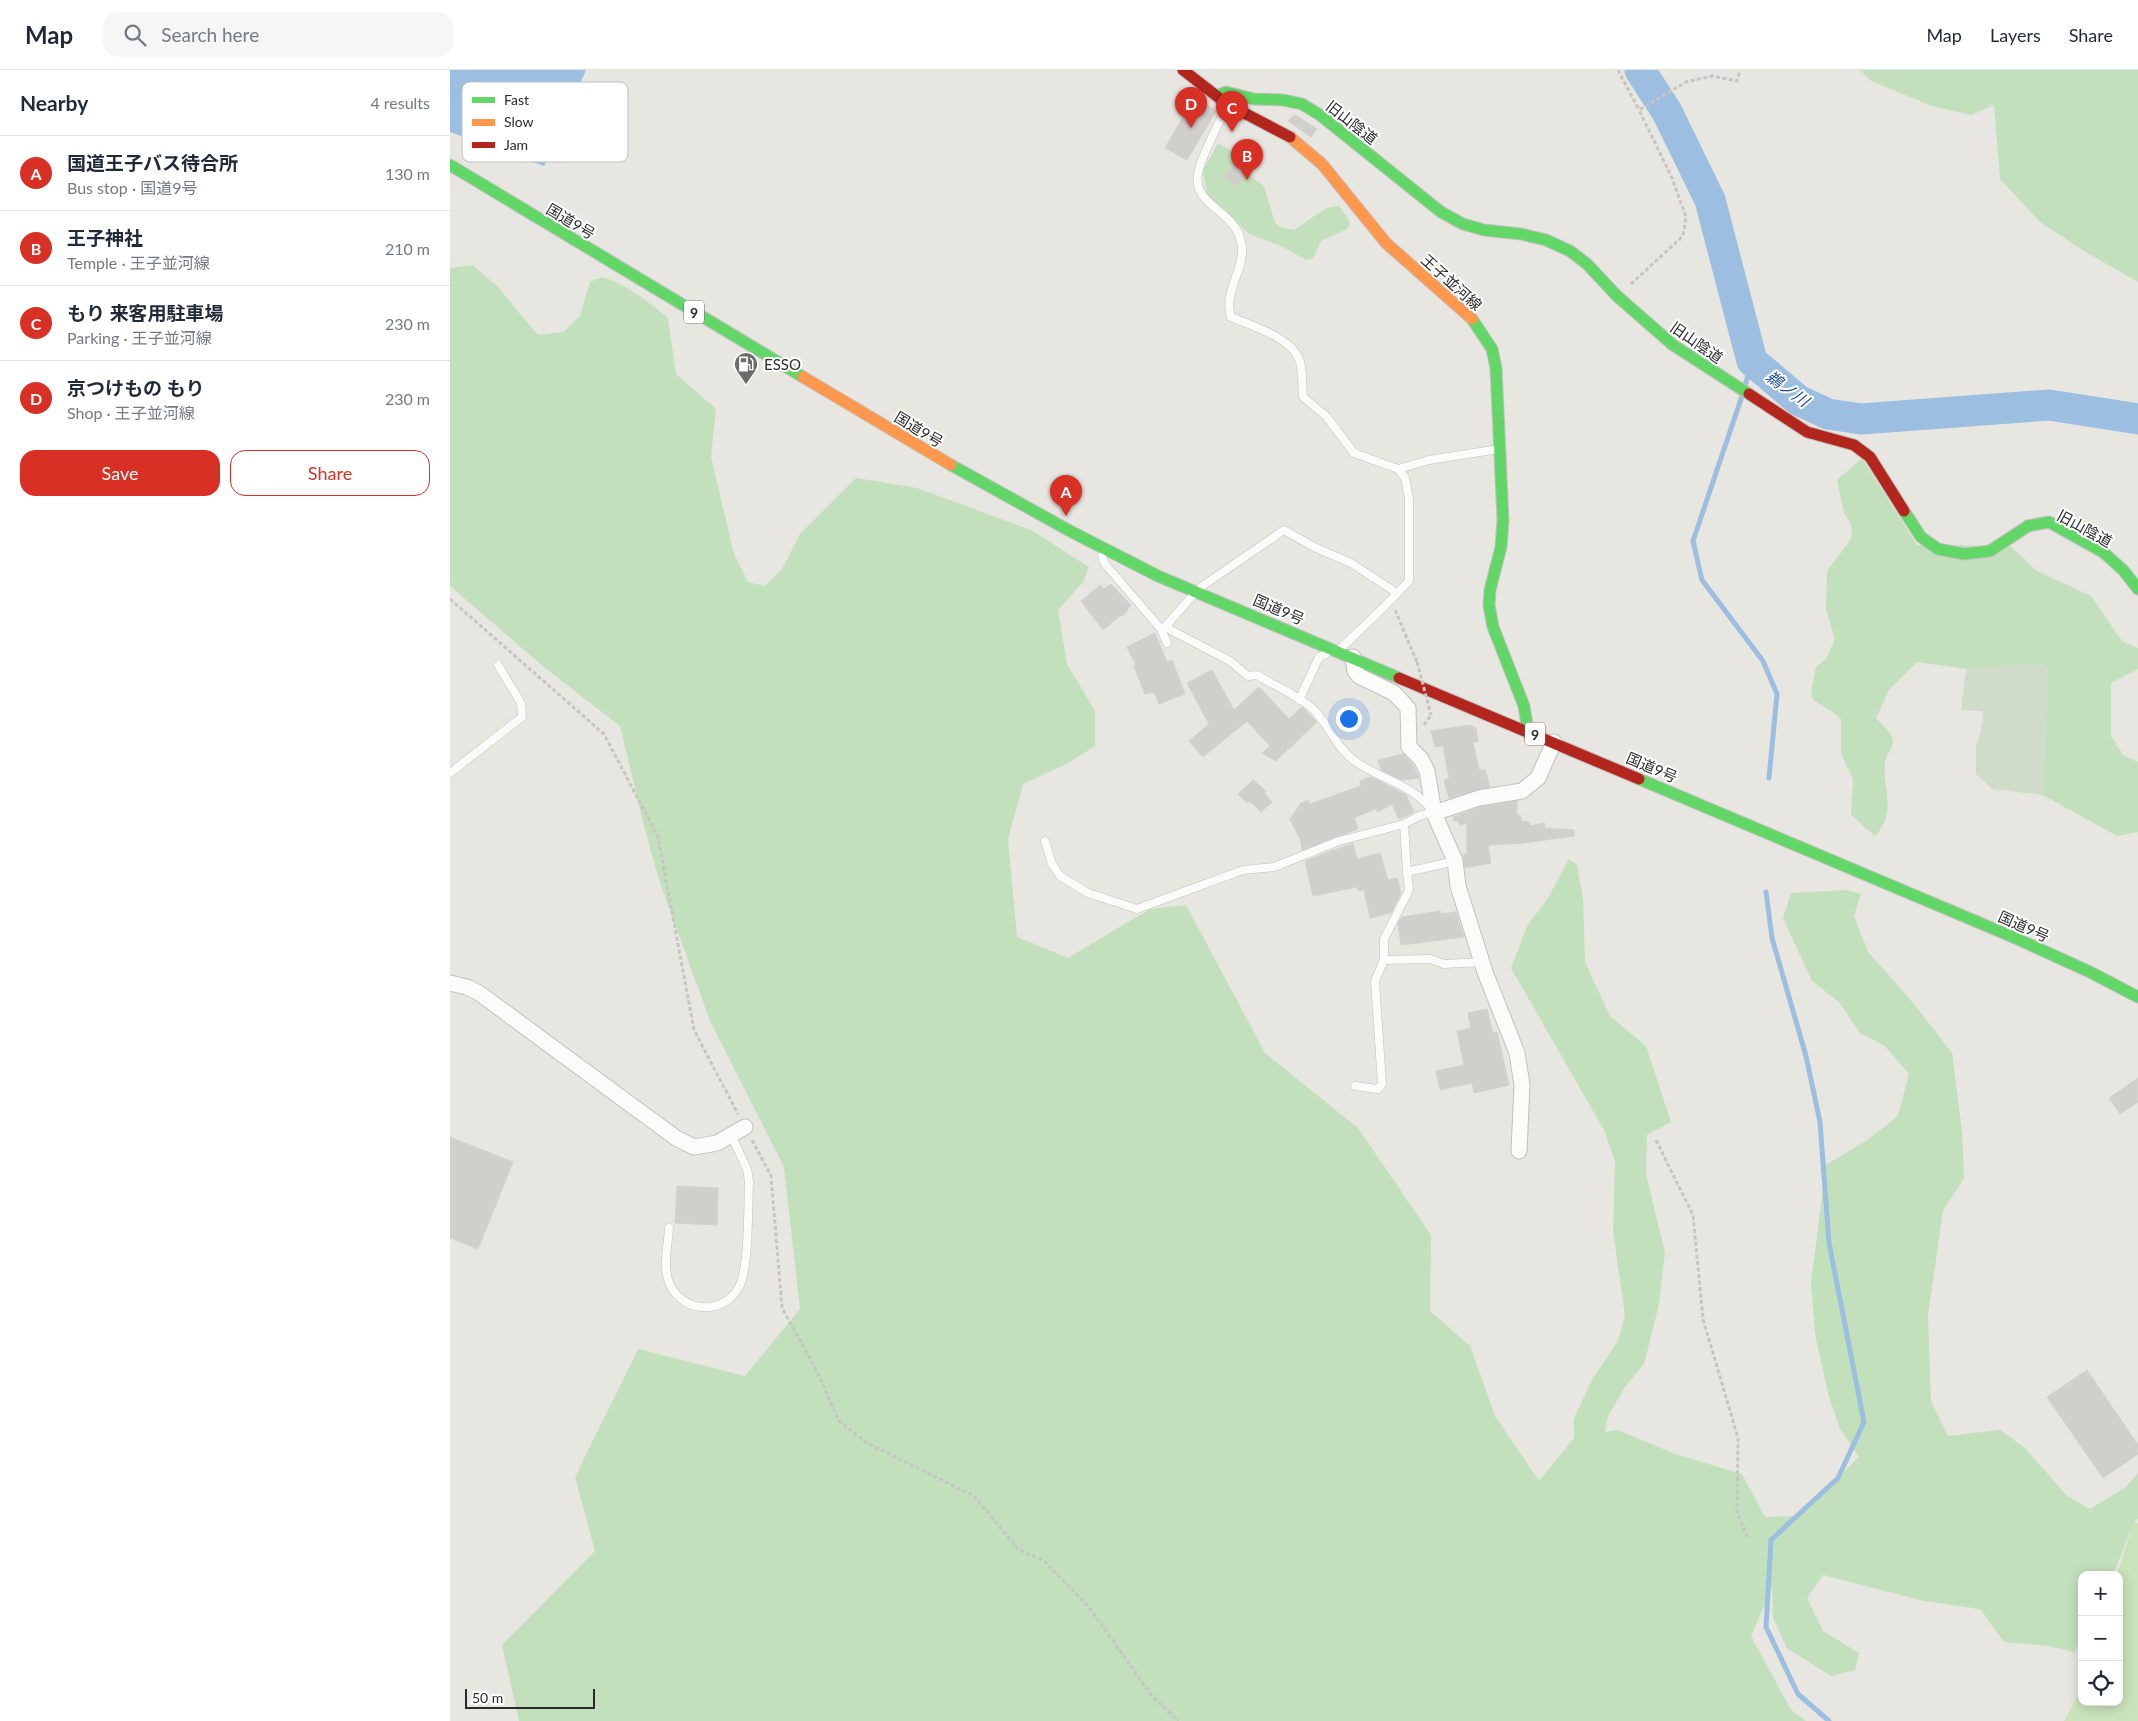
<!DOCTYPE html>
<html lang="en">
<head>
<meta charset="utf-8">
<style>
  body { margin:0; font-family:Lato,"Noto Sans JP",sans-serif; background:#f6f6f7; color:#1f2937 }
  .controls { position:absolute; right:15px; bottom:15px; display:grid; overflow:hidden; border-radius:10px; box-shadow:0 2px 12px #0003 }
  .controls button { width:45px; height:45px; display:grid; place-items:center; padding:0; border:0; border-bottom:1px solid #e0e1e3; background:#fff; color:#1f2937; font:25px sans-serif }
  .scale { position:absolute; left:15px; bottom:12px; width:130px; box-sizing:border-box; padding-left:5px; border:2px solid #2a2a2a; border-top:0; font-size:14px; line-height:18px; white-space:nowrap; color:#2a2a2a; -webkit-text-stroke:4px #fff; paint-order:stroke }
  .you { position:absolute; left:898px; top:648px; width:18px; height:18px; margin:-12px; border:4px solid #fff; border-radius:50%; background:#1a73e8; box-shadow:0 0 0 8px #1a73e833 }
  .badge { display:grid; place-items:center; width:32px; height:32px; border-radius:50%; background:#d93025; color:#fff; font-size:16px; font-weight:700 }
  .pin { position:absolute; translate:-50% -41px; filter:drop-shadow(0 1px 2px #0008) }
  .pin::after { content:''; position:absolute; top:26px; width:18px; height:15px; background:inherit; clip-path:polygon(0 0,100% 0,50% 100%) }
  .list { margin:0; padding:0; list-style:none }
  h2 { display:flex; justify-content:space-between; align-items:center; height:65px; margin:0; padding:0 20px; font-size:21px }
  h2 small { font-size:16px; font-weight:400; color:#747a83 }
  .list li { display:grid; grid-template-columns:32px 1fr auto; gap:15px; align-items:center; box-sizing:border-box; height:75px; padding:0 20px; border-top:1px solid #e0e1e3 }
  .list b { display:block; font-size:19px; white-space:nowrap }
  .list p { margin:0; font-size:16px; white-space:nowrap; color:#747a83 }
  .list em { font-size:16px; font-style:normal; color:#747a83 }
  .actions { display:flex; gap:10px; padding:15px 20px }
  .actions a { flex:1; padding:11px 0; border:1px solid #d93025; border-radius:15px; text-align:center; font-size:18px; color:#d93025 }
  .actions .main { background:#d93025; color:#fff }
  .icon { flex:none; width:28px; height:28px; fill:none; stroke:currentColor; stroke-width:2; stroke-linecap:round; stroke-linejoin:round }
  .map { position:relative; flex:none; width:1688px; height:1651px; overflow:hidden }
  header { display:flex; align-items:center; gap:30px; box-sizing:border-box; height:70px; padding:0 25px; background:#fff; border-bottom:1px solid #e0e1e3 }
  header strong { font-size:24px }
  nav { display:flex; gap:28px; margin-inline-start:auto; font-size:18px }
  .search { width:350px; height:45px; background:#f6f6f7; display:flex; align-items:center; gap:12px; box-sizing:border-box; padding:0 18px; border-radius:15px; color:#747a83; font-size:19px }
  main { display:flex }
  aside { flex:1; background:#fff }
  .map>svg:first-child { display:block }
</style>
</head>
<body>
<header>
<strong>Map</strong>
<div class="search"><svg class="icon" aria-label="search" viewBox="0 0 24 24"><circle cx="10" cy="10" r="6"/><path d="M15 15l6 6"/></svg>Search here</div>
<nav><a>Map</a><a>Layers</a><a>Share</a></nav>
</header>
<main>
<aside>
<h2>Nearby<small>4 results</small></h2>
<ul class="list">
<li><span class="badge">A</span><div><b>国道王子バス待合所</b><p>Bus stop · 国道9号</p></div><em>130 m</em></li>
<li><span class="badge">B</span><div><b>王子神社</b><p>Temple · 王子並河線</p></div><em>210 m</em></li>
<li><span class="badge">C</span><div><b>もり 来客用駐車場</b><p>Parking · 王子並河線</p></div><em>230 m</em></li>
<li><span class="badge">D</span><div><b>京つけもの もり</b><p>Shop · 王子並河線</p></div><em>230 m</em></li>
</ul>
<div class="actions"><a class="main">Save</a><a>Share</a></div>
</aside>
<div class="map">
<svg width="1688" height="1651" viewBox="0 0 1688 1651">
  <rect width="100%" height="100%" fill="#e7e6e0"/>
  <!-- green -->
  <path fill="#c3e0bc" d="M1410,0H1688V212L1634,181L1590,152L1550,109L1544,35L1521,45L1482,36L1421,11Z
    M768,73L791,87L799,105L814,116L825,153L830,157L844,160L876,138L889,136L900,152L897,159L871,171L863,188L856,190L833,177L799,164L757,125L753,100Z
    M23,195L47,216L88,265L113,262L130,246L140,212L152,207C178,215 197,231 218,248L226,304L266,339L261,387L284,484L298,512L315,516L332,499L350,464L406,408L467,418L581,460L639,497L633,512L608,540L617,594L645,641V676L620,692L573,714L558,769L567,867L618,888L700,839L736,835L815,983L908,1058L981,1165L980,1241L1020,1276L1045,1346L1089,1411L1124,1368V1348L1143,1308L1168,1271L1175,1245L1163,1162L1165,1092L1155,1062L1061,898L1077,856L1098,828L1119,789L1127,795L1133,828L1135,892L1160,946L1196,976L1221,1052L1197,1065L1196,1104L1215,1183L1209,1234L1194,1294L1175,1317L1158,1346L1155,1362L1168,1360L1225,1384L1292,1404L1315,1447L1349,1446L1409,1387L1390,1359L1379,1327L1365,1264L1361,1212L1376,1095L1416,1071L1448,1046L1459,1004L1435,976L1410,963L1389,932L1362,911L1333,848L1341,823L1396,820L1411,824L1404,846L1418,882L1461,930L1502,983L1512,1061L1514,1108L1493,1141L1478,1245L1481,1331L1498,1366L1550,1360L1575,1378L1617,1426L1640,1439L1675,1418L1688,1403V1448L1683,1454L1663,1505H1632V1568L1624,1582L1598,1576L1554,1572L1530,1539L1474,1531L1373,1505L1357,1528L1373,1561L1409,1583L1405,1600L1381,1606L1337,1578L1323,1548L1322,1518L1301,1566L1341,1640L1356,1651H69L52,1575L145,1481L125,1407L188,1279L295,1306L350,1239L334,1097L260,951L209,810L195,760L170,656L95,598L0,516V198Z
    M1412,388L1467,475L1560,476L1587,501L1641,526L1672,571L1688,578V599L1661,613V666L1673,685L1688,692V762L1667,766L1593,725L1598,596L1589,594L1516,599L1467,592L1439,620L1426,648C1431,654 1442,662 1443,670C1444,678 1436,684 1435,692C1432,720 1448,742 1425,766L1401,745L1403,709L1391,684V650L1387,645L1363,630L1361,623L1366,597L1376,589L1385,570L1376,538L1377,501L1401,469L1402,462L1401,455L1394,443L1387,410Z"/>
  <!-- cemetery -->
  <path fill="#d0dbc9" d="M1589,594L1598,596L1593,725L1542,719L1526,704V676L1531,661L1533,641L1511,640L1516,599Z"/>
  <!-- pitch -->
  <path fill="#cae3bb" d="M1683,1453H1688V1651H1614L1632,1618V1632H1669V1505H1667Z"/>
  <!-- water -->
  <path fill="#9bbee1" d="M0,0H136L94,96L0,62Z"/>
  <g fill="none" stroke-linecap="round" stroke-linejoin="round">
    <!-- stream -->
    <path stroke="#9bbee1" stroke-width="5" d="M1295,316L1302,291
      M1292,326L1243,471L1252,510L1313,591L1327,624L1319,708
      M1316,822L1322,868L1356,986L1370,1052L1379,1173L1414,1352L1388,1408L1321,1470L1316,1557L1348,1624L1379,1651"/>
    <!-- river -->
    <path stroke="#9bbee1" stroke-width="31" d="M1190,0L1217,42L1260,130L1302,291L1348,330L1378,344L1411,349L1599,335L1688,349"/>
  </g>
  <!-- building -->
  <path fill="#d0cfcb" stroke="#d2d1cc" d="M745,26L766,41L737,90L715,78Z
    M844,45L847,46L867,59L861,67L838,51Z
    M795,74L809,83L787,116L774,108Z
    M661,514L681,535L673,546L671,545L653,560L631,531L650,515L654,519Z
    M705,563L717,592L722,590L735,624L709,634L704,622L695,624L684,596L686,595L677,577Z
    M762,600L784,640L809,617L839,649L852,637L867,652L826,691L812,683L820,676L797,651L753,687L739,671L759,654L737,613Z
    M1020,655L1026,658L1028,671L1023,672L1029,700H1035L1040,717L999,728L994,710L999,708L993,676L985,677L981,661Z
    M953,684L963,695L969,708L952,710L931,700L928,690Z
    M921,707L956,725L964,742L949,749L942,734L928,742L925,739L904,748L908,759L852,780L851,771L840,749L851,733L858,730L860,734L911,716L910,711Z
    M803,710L816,721L815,724L822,732L811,742L801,732H796L788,724Z
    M1067,731V746L1070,745L1072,751L1079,752L1080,756L1094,753L1095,758L1124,760V766L1074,773L1040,775L1038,777L1041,793L1015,798L1013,784H1017V753L1010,755L1008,751H1004L1003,747L1031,737Z
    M903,773L907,789L930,783L938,810L947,808L951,823L941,843L920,848L914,820L909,821L907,817L863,826L855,791Z
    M990,841V844L1006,842L1014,867L951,875L948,853L952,847Z
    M1037,939L1043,963L1047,962L1059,1015L1024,1023L1022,1013L990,1020L986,1001L1014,995L1007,961L1021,958L1018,943Z
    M1688,1008V1032L1670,1044L1659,1028Z
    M0,1067L63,1092L28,1179L0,1168Z
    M227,1116L268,1118L267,1155L225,1153Z
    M1637,1300L1688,1375V1384L1653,1408L1597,1327Z"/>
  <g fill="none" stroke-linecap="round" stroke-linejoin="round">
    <!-- lane casing -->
    <g stroke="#c2c1c0" stroke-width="9">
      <path id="lane" d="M777,36C768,56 755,78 749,99C738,138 788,137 792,177C794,201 773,222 781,247C802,256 844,268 850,292C853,303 852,316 853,327L876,346L904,383L948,399L955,408L959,428V511L933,538L891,578
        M948,399L979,390L1049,379
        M751,517L834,460L864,477L901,493L947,523
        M715,557L743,525
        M711,559L717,573
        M849,630L869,587L876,584
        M0,703L72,647L71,633L48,595
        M954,754L957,802L1005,791
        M595,771L602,794L610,806L638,823L687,839L793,800L824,797L889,771L954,754L971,745L984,743C965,715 932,710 906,692C887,679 880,657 865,641C850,626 825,616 807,605L798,606L780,591L715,557L711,559L655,494L652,486
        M957,802L959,820L934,869V890L980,889L994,894L1032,892
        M905,1016L928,1019L932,1014L925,911L934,890
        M219,1158C218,1176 212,1197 220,1215C234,1244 276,1245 290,1215C299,1196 298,1135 299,1111L297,1099L281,1065"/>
    </g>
    <!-- street casing -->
    <g stroke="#c2c1c0" stroke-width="17">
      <path id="street" d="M903,587L905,601L909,606L944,623L958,638L959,677L971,689L977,701L984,743L1005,791L1008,816L1035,902L1067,983L1072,1015L1069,1081
        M984,743L1029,728L1072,721L1088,708L1104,672
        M0,913L17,917L29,923L226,1068L244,1077L267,1073L295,1057"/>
    </g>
    <!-- fast casing -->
    <g stroke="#c2c1c0" stroke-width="13">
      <path id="fast" d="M766,26L776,22L804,29L833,30L852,34L870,45L991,142L1013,154L1034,160L1071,164L1096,170L1120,181L1137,194L1167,226L1223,275L1299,324
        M0,95L353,307
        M1022,249L1042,279L1046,298L1053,450L1051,477L1040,520L1039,535L1043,557L1074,636L1078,661
        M501,395L620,461L708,506L949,608
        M1454,441L1471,467L1488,479L1514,484L1540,481L1578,456L1599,452L1653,482L1673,500L1688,519
        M1189,709L1563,867L1640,902L1688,927"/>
    </g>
    <!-- slow casing -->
    <g stroke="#c2c1c0" stroke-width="13">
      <path id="slow" d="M840,67L872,94L936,173L1022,249
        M353,307L501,395"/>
    </g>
    <!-- jam casing -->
    <g stroke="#c2c1c0" stroke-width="13">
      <path id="jam" d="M733,0L777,34L840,67
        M1299,324L1357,362L1404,375L1420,387L1454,441
        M949,608L1189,709"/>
    </g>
    <!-- path -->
    <path stroke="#c5c5c4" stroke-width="3" stroke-dasharray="4 2.5" stroke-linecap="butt" d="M1168,0L1189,40
      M1181,214L1233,166L1236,147L1222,108L1189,40L1236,12L1262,6L1287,11L1290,0
      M0,529L154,664L208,767L244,960L288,1044
      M945,540L967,592
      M974,655L981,645
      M302,1070L321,1106L332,1238L365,1297L389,1351L417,1373L524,1426L568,1479L594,1491L638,1536L703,1627L728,1651
      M1206,1070L1243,1145L1253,1249L1288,1368L1287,1442L1298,1469"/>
    <!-- lane -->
    <use href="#lane" stroke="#fbfbfa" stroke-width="8"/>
    <!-- street -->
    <use href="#street" stroke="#fbfbfa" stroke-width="15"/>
    <!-- fast -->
    <use href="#fast" stroke="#63d668" stroke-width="11"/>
    <!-- slow -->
    <use href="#slow" stroke="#ff974d" stroke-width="11"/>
    <!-- jam -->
    <use href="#jam" stroke="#b3261e" stroke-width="11"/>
    <!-- path-bridge -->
    <path stroke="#c5c5c4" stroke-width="3" stroke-dasharray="4 2.5" stroke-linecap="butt" d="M967,592L981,645"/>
  </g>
  <!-- icons -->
  <defs>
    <g id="fuel-pin" transform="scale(1.25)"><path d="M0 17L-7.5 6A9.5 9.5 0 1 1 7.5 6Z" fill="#6c6c6a" stroke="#fff"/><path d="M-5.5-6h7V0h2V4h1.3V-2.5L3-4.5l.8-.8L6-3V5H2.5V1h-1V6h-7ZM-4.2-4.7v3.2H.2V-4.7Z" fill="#fff"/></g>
  </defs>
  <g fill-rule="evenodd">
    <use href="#fuel-pin" x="296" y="294"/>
  </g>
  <g text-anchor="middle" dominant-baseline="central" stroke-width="4" stroke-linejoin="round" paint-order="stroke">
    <!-- shield labels -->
    <g fill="#fff" stroke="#6a6a6a" stroke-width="1">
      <rect x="234" y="230.5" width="20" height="23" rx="4"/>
      <rect x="1075" y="652.5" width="20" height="23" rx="4"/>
    </g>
    <g font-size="14" font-weight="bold" fill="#2a2a2a">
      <text x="244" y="242">9</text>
      <text x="1085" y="664">9</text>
    </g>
    <!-- street labels -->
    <g font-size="15" fill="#2a2a2a" stroke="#fff">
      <text transform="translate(902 52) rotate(38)">旧山陰道</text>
      <text transform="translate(121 151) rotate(31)">国道9号</text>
      <text transform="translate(1002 212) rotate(42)">王子並河線</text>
      <text transform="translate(1247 272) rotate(35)">旧山陰道</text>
      <text transform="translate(469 359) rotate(31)">国道9号</text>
      <text transform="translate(1635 458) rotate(29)">旧山陰道</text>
      <text transform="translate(829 539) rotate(23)">国道9号</text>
      <text transform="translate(1202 697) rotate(23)">国道9号</text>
      <text transform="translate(1574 856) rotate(24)">国道9号</text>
    </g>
    <!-- poi labels -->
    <g font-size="15" fill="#2a2a2a" stroke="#fff" text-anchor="start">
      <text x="314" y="294">ESSO</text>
    </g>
    <!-- water labels -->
    <g font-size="16" font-style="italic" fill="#1c4a8b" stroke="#fff">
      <text transform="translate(1338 318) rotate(36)">鵜ノ川</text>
    </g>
  </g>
  <!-- legend -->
  <rect x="12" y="12" width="166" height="80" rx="8" fill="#fff" stroke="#bfbfbf" stroke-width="1"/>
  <rect x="22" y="27" width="23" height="6" fill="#63d668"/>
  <rect x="22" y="49" width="23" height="7" fill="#ff974d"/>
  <rect x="22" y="72" width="23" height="6" fill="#b3261e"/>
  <g font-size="14" fill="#2a2a2a">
    <text x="54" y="35">Fast</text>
    <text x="54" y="57">Slow</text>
    <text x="54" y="80">Jam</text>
  </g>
</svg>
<div class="controls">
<button>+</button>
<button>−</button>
<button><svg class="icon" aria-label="locate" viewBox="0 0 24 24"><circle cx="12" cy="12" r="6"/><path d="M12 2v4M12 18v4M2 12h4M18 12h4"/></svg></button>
</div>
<div class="scale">50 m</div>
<div class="you"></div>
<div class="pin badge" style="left:616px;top:446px">A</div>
<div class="pin badge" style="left:797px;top:110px">B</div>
<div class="pin badge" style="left:782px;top:62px">C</div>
<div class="pin badge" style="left:741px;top:58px">D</div>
</div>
</main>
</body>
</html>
